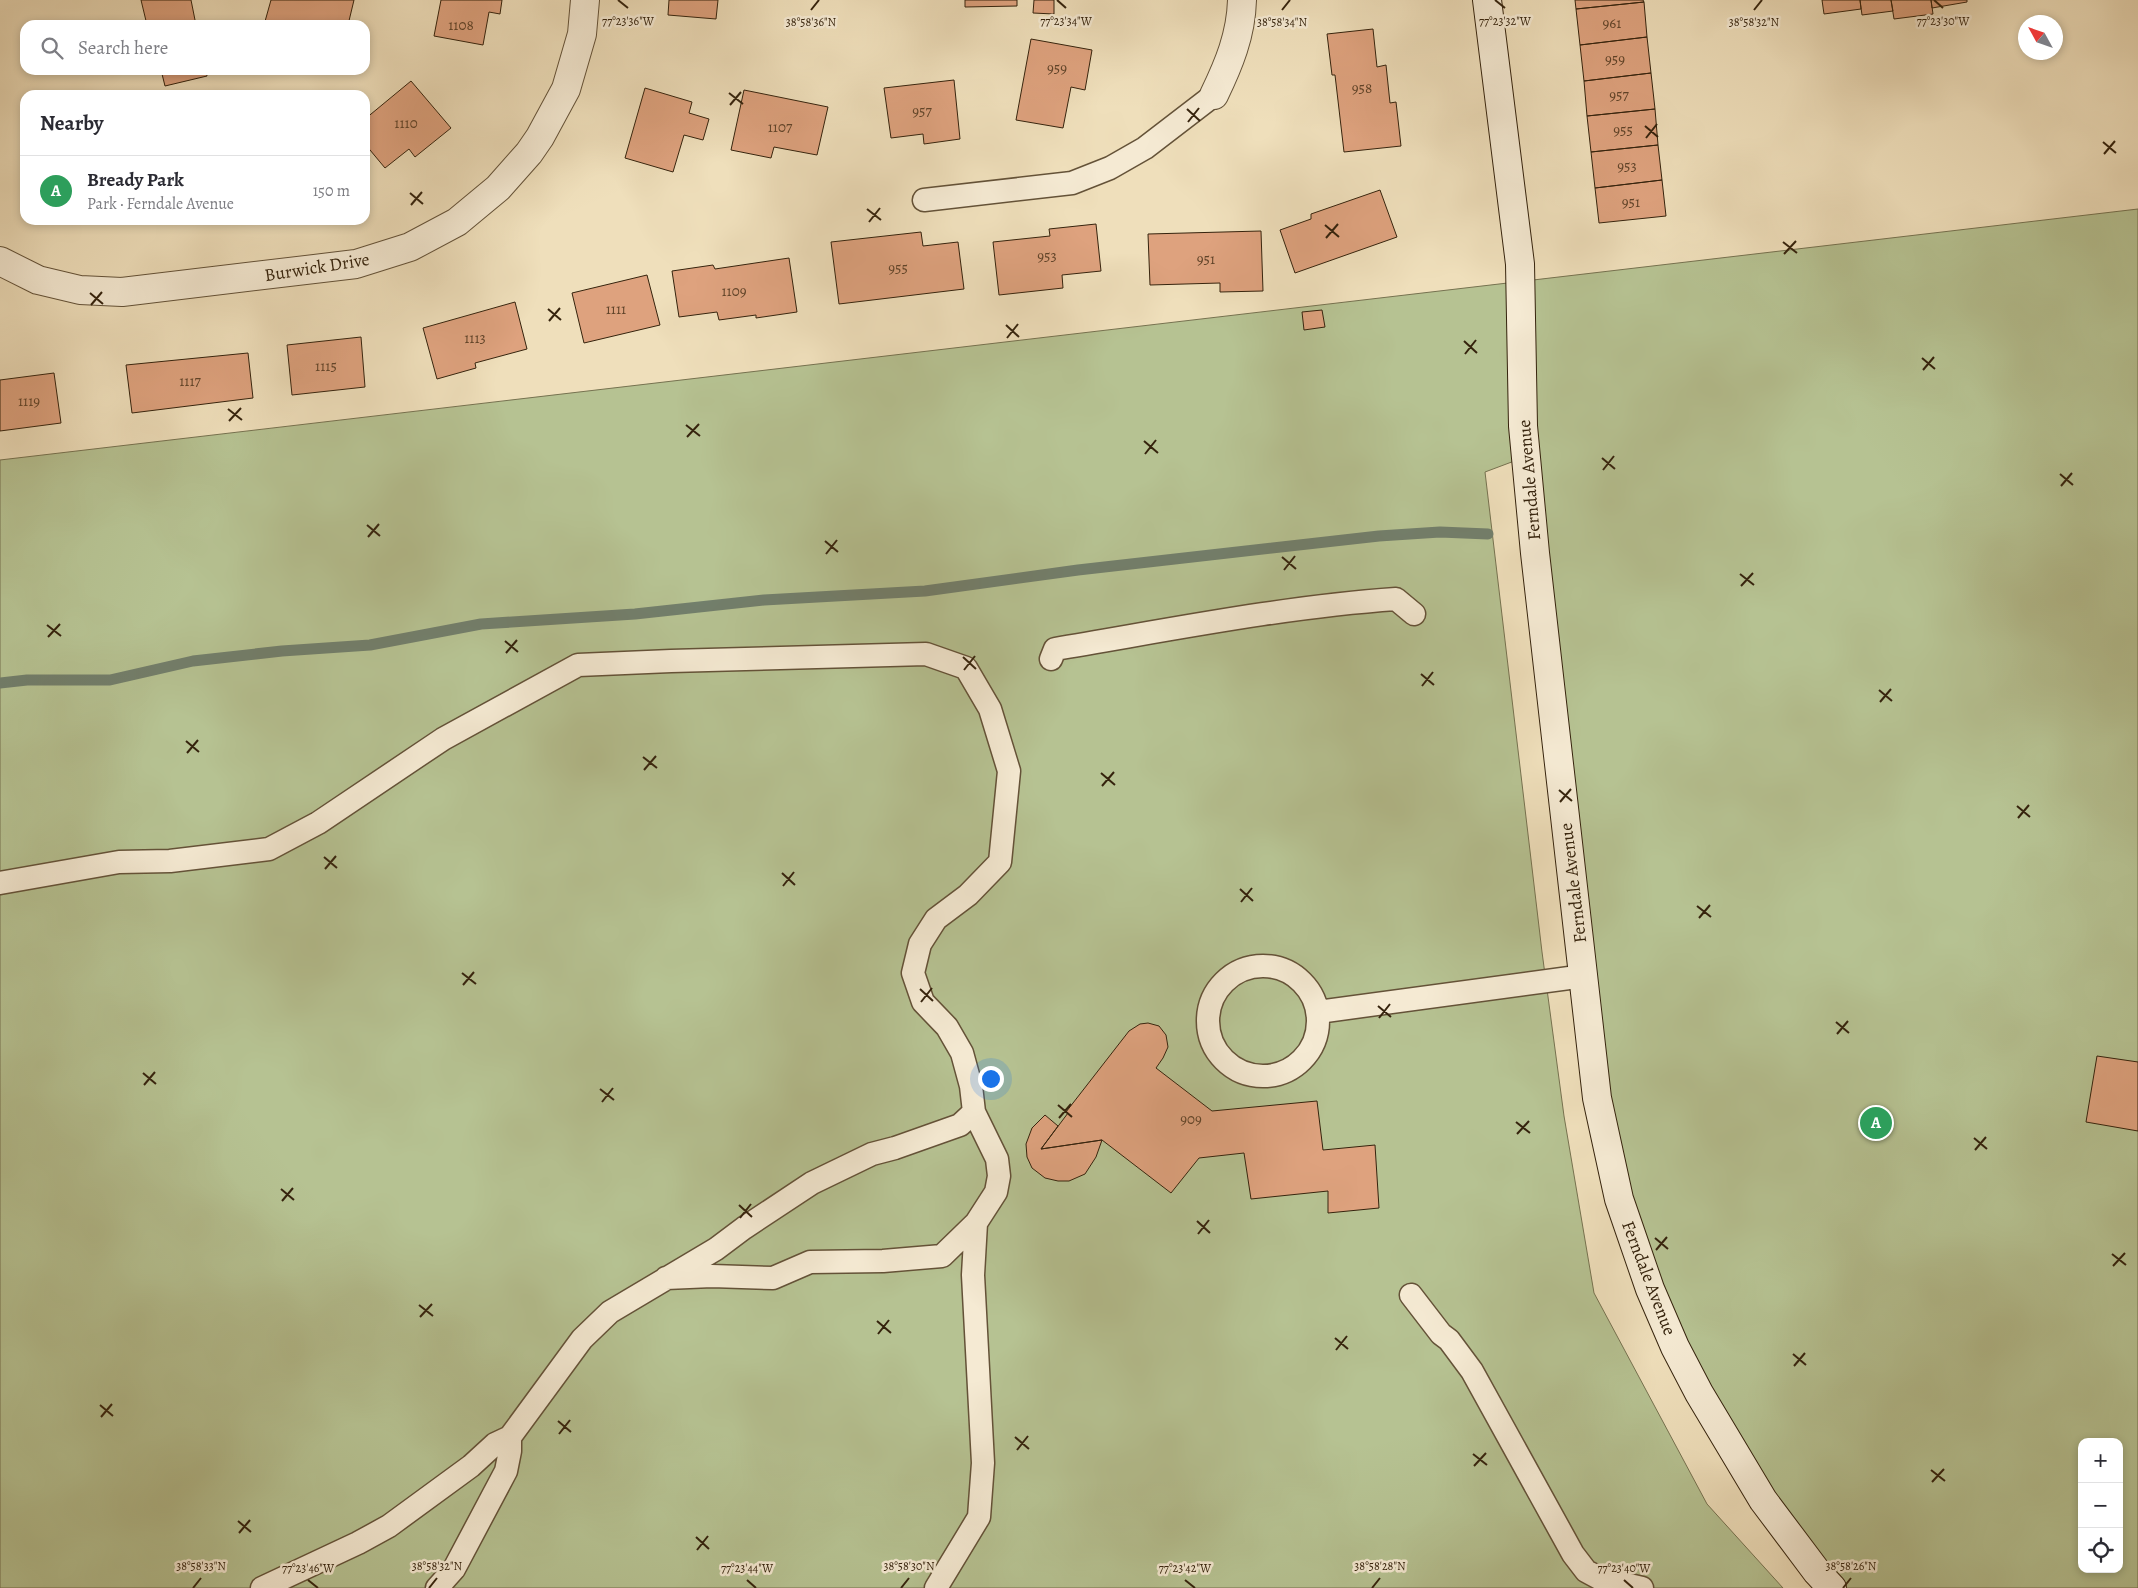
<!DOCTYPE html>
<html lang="en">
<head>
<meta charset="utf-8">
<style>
  body { margin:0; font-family:Alegreya,serif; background:#f2f2f3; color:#2b2b33 }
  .controls { position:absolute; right:15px; bottom:15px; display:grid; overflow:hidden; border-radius:10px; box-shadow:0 2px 8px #0003 }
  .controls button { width:45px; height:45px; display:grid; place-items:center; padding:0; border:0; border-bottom:1px solid #e1e1e2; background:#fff; color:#2b2b33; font:25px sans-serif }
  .compass { position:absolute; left:2018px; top:15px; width:45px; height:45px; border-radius:50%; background:#fff; box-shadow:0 2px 8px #0003; rotate:310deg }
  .you { position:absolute; left:990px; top:1078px; width:18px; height:18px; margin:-12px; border:4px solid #fff; border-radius:50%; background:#1a73e8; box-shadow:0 0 0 8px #1a73e833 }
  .badge { display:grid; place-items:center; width:32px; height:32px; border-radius:50%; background:#8f2418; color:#fff; font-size:16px; font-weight:700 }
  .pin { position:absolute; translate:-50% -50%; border:2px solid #fff; box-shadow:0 1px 5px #0006 }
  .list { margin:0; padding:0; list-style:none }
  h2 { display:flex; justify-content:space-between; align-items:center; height:65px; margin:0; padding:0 20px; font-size:21px }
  h2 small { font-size:16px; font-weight:400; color:#7c7c81 }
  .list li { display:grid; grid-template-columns:32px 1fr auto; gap:15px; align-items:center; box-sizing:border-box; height:70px; padding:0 20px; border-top:1px solid #e1e1e2 }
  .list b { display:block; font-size:19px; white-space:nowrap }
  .list p { margin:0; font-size:16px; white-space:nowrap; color:#7c7c81 }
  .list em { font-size:16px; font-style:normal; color:#7c7c81 }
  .icon { flex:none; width:28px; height:28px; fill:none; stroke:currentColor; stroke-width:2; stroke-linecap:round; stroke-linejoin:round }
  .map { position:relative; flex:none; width:2138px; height:1588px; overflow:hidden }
  .search { position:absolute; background:#fff; box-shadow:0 2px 8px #0003; left:20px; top:20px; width:350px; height:55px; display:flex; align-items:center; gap:12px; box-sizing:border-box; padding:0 18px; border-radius:15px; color:#7c7c81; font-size:19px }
  .panel { position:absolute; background:#fff; box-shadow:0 2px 8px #0003; left:20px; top:90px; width:350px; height:135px; border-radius:15px }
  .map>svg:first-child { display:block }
</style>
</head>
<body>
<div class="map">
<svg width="2138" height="1588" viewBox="0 0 2138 1588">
  <rect width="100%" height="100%" fill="#efdfbb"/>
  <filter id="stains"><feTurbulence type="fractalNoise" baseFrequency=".004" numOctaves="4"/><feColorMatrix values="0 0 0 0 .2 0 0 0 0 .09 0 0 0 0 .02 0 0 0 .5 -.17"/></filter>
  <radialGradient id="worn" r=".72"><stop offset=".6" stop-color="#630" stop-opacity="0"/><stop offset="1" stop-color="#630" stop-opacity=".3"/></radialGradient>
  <!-- green -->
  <path fill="#b6c292" stroke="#767250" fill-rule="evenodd" d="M2138,209V1588H1831L1817,1572L1644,1270L1584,976L1525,457L1485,472L1542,952L1564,1116L1594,1293L1707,1504L1783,1588H0V460ZM2082,1442H2119V1569H2082Z"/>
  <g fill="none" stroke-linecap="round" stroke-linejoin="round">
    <!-- stream -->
    <path stroke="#727f6c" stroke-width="11" d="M0,683L27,680H110L193,661L282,651L370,645L481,624L635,614L764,600L925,591L1078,570L1379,536L1440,532L1488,534"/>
  </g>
  <!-- building -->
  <path fill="#dea27e" stroke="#35230d" d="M141,0H191L196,25H147Z
    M271,0H354L348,25H264Z
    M441,0H502L500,14L489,12L483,45L434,36Z
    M669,0H718L716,19L668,15Z
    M965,0H1017V6L965,7Z
    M1034,0H1054V14L1033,13Z
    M1575,0H1643L1644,2L1576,9Z
    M1822,0H1860L1861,9L1824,14Z
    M1860,0H1891L1893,11L1862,15Z
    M1891,0H1931L1933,14L1894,19Z
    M1931,0H1967V2L1932,8Z
    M1644,2L1647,37L1580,45L1576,9Z
    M1373,29L1377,67L1386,65L1390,103L1396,102L1401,146L1344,152L1335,75H1332L1327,34Z
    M1647,37L1651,73L1584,81L1580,45Z
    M1031,39L1092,50L1085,90L1071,87L1063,128L1016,120Z
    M161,70H206L207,76L165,86Z
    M1651,73L1655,109L1587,116L1584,81Z
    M954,80L960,139L924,144L923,134L891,138L884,88Z
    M411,81L451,128L415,157L409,149L385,168L365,144V119Z
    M645,88L692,102L689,113L709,119L703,140L684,135L673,172L625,158Z
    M744,90L828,107L817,155L774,147L771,158L731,150Z
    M1655,109L1658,145L1591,152L1587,116Z
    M1658,145L1662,180L1595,188L1591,152Z
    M1662,180L1666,216L1599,223L1595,188Z
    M1380,190L1397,237L1295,273L1280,230L1311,219V214Z
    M1096,224L1101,271L1062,275L1063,288L999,295L993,242L1050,236L1049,229Z
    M1261,231L1263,291L1220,292V283L1150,285L1148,234Z
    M921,232L923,246L958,242L964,289L839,304L831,242Z
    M789,258L797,312L756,318V315L719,320L717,312L679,317L672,271L713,265L715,269Z
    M647,275L660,325L584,343L572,293Z
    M515,302L527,349L475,363L476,368L437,379L423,328Z
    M1322,310L1325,327L1304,330L1302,312Z
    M361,337L365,387L292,395L287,345Z
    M248,353L253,398L132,413L126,365Z
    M54,373L61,423L0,431V380Z
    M1148,1023L1159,1026L1166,1035L1168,1047L1163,1058L1156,1068L1212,1111L1317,1101L1323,1150L1375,1145L1379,1208L1328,1213V1191L1251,1199L1244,1153L1199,1158L1171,1193L1102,1140L1041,1149L1068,1113L1066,1112L1129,1031L1140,1024Z
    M2097,1056L2138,1062V1131L2086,1122Z
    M1045,1115L1058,1126L1041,1149L1102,1140L1096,1157L1085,1174L1069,1181H1058L1045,1178L1032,1168L1027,1157L1026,1144L1032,1128Z"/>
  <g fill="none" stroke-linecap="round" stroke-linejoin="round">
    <!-- lane casing -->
    <g stroke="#645238" stroke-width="25">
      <path id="lane" d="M924,200L1072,183L1110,168L1145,148L1214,95
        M1051,659L1055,649C1169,630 1282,607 1396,599L1414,614
        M0,883L119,862L170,861L269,849L318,823L443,739L578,665L671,661L926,654L966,668L990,709L1009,771L1000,862L968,895L936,919L920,944L913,973L923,1002L947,1027L962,1053L971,1086L974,1112
        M1208 1021a55 55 0 1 1 110 0a55 55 0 1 1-110 0Z
        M1318,1012L1584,976
        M1411,1295L1441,1334L1449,1340L1472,1371L1573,1554L1586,1571L1599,1578L1642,1588
        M262,1588L358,1543L389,1526L471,1466L495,1444L510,1437L582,1339L610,1312L716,1249L744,1228L812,1183L872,1154L895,1148L960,1125L974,1112L997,1159L999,1176L996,1192L976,1223L942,1256L883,1261L810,1262L773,1278L712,1276L666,1278
        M437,1588L454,1569L506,1471L510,1451V1437
        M936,1588L979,1517L983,1463L973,1275L976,1223"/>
    </g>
    <!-- street casing -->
    <g stroke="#645238" stroke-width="30">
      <path id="street" d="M1214,95C1229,64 1241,35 1242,0
        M0,261L38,280L80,290L122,292L356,264L410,247L457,222L498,188L529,153L540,137L566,89L582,34L585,0"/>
    </g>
    <!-- secondary casing -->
    <g stroke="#35230d" stroke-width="30">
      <path id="secondary" d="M1487,0L1520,264L1523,426L1535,553L1597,1098L1619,1199L1650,1289L1675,1347L1699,1393L1763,1500L1817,1572L1832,1588"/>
    </g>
    <!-- lane -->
    <use href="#lane" stroke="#f5ead3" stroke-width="22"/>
    <!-- street -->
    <use href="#street" stroke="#f5ead3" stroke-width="28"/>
    <!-- secondary -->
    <use href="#secondary" stroke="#f5ead3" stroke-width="28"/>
  </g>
  <!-- ticks -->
  <path fill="none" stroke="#35230d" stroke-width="2" d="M618,0L628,8M1057,0L1066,8M1495,0L1505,8M1934,0L1943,8M811,10L819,0M1282,10L1290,0M1754,10L1762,0M729,93L743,104M730,105L741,92M1187,109L1200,121M1188,122L1199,108M1645,126L1658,137M1646,138L1657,124M2103,142L2116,153M2104,154L2115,141M410,193L423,204M411,205L422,192M867,209L881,220M869,222L880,208M1325,225L1339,237M1326,238L1338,224M1783,242L1797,253M1784,254L1796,241M90,293L103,304M91,305L102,292M548,309L561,320M549,321L560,308M1006,325L1019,337M1007,338L1018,324M1464,341L1477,353M1465,354L1476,340M1922,358L1935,369M1923,370L1934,357M228,409L242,420M229,421L241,408M686,425L700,436M687,437L699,424M1144,441L1158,453M1145,454L1156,440M1602,458L1615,469M1603,470L1614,456M2060,474L2073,485M2061,486L2072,473M367,525L380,536M368,537L379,524M825,541L838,552M826,554L837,540M1282,557L1296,569M1284,570L1295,556M1740,574L1754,585M1741,586L1753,573M47,625L61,636M48,637L60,624M505,641L518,652M506,653L517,640M963,657L976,669M964,670L975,656M1421,674L1434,685M1422,686L1433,672M1879,690L1892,701M1880,702L1891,689M186,741L199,752M187,753L198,740M643,757L657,768M644,770L656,756M1101,773L1115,785M1102,786L1114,772M1559,790L1572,801M1560,802L1571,789M2017,806L2030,817M2018,818L2029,805M324,857L337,868M325,869L336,856M782,873L795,885M783,886L794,872M1240,889L1253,901M1241,902L1252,888M1697,906L1711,917M1699,918L1710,905M462,973L476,984M463,985L474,972M920,989L933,1001M921,1002L932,988M1378,1006L1391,1017M1379,1018L1390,1004M1836,1022L1849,1033M1837,1034L1848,1021M143,1073L156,1084M144,1085L155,1072M600,1089L614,1100M602,1102L613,1088M1058,1105L1072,1117M1059,1118L1071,1104M1516,1122L1530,1133M1517,1134L1529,1121M1974,1138L1987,1149M1975,1150L1986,1137M281,1189L294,1200M282,1201L293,1188M739,1205L752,1217M740,1218L751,1204M1197,1221L1210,1233M1198,1234L1209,1220M1655,1238L1668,1249M1656,1250L1667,1237M2112,1254L2126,1265M2113,1266L2125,1253M419,1305L433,1316M420,1317L432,1304M877,1321L891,1333M878,1334L889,1320M1335,1338L1348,1349M1336,1350L1347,1336M1793,1354L1806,1365M1794,1366L1805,1353M100,1405L113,1416M101,1417L112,1404M558,1421L571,1432M559,1434L570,1420M1015,1437L1029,1449M1017,1450L1028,1436M1473,1454L1487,1465M1474,1466L1486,1453M1931,1470L1945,1481M1932,1482L1944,1469M238,1521L251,1532M239,1533L250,1520M696,1537L709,1549M697,1550L708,1536M308,1580L318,1588M747,1580L756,1588M1185,1580L1195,1588M1624,1580L1633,1588M193,1588L201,1578M429,1588L437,1578M901,1588L909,1578M1372,1588L1380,1578M1843,1588L1851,1578"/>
  <g text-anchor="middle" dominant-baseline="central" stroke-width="5" stroke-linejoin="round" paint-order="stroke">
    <!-- number labels -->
    <g font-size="15" fill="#5f4329">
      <text x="1612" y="23">961</text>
      <text x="461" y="25">1108</text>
      <text x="1615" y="59">959</text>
      <text x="1057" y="68">959</text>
      <text x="1362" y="88">958</text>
      <text x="1619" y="95">957</text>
      <text x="922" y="111">957</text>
      <text x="406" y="123">1110</text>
      <text x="780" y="127">1107</text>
      <text x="1623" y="130">955</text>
      <text x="1627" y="166">953</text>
      <text x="1631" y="202">951</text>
      <text x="1047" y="256">953</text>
      <text x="1206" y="259">951</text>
      <text x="898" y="268">955</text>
      <text x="734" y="291">1109</text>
      <text x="616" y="309">1111</text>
      <text x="475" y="338">1113</text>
      <text x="326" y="366">1115</text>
      <text x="190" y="381">1117</text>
      <text x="29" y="401">1119</text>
      <text x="1191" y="1119">909</text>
    </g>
    <!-- street labels -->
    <g font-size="18" fill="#35230d" stroke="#f5ead3">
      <text transform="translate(317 267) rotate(-9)">Burwick Drive</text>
      <text transform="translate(1529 480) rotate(-95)">Ferndale Avenue</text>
      <text transform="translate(1573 883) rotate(-97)">Ferndale Avenue</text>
      <text transform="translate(1649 1278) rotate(69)">Ferndale Avenue</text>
    </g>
  </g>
  <g font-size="12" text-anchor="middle" fill="#35230d" stroke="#f5ead3" stroke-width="5" stroke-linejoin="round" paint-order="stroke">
    <text x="628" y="25">77°23'36"W</text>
    <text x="1066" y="25">77°23'34"W</text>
    <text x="1505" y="25">77°23'32"W</text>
    <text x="1943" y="25">77°23'30"W</text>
    <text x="811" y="26">38°58'36"N</text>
    <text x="1282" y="26">38°58'34"N</text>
    <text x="1754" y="26">38°58'32"N</text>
    <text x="201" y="1570">38°58'33"N</text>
    <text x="437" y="1570">38°58'32"N</text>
    <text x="909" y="1570">38°58'30"N</text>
    <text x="1380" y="1570">38°58'28"N</text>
    <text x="1851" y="1570">38°58'26"N</text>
    <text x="308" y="1572">77°23'46"W</text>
    <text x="747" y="1572">77°23'44"W</text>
    <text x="1185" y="1572">77°23'42"W</text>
    <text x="1624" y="1572">77°23'40"W</text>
  </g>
  <rect width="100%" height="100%" filter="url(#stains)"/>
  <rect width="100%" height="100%" fill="url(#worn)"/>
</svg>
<div class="controls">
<button>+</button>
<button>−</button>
<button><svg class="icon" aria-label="locate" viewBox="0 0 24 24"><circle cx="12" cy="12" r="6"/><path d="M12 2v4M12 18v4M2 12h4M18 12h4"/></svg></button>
</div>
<svg class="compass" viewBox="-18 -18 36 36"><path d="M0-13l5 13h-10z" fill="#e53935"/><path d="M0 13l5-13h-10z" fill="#7c7c81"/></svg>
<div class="you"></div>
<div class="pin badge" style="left:1876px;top:1123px;background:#2e9e5b">A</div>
<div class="search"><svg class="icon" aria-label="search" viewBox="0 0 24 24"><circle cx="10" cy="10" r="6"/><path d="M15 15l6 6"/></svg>Search here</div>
<section class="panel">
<h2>Nearby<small></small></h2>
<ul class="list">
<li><span class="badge" style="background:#2e9e5b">A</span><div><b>Bready Park</b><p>Park · Ferndale Avenue</p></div><em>150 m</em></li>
</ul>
</section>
</div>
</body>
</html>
